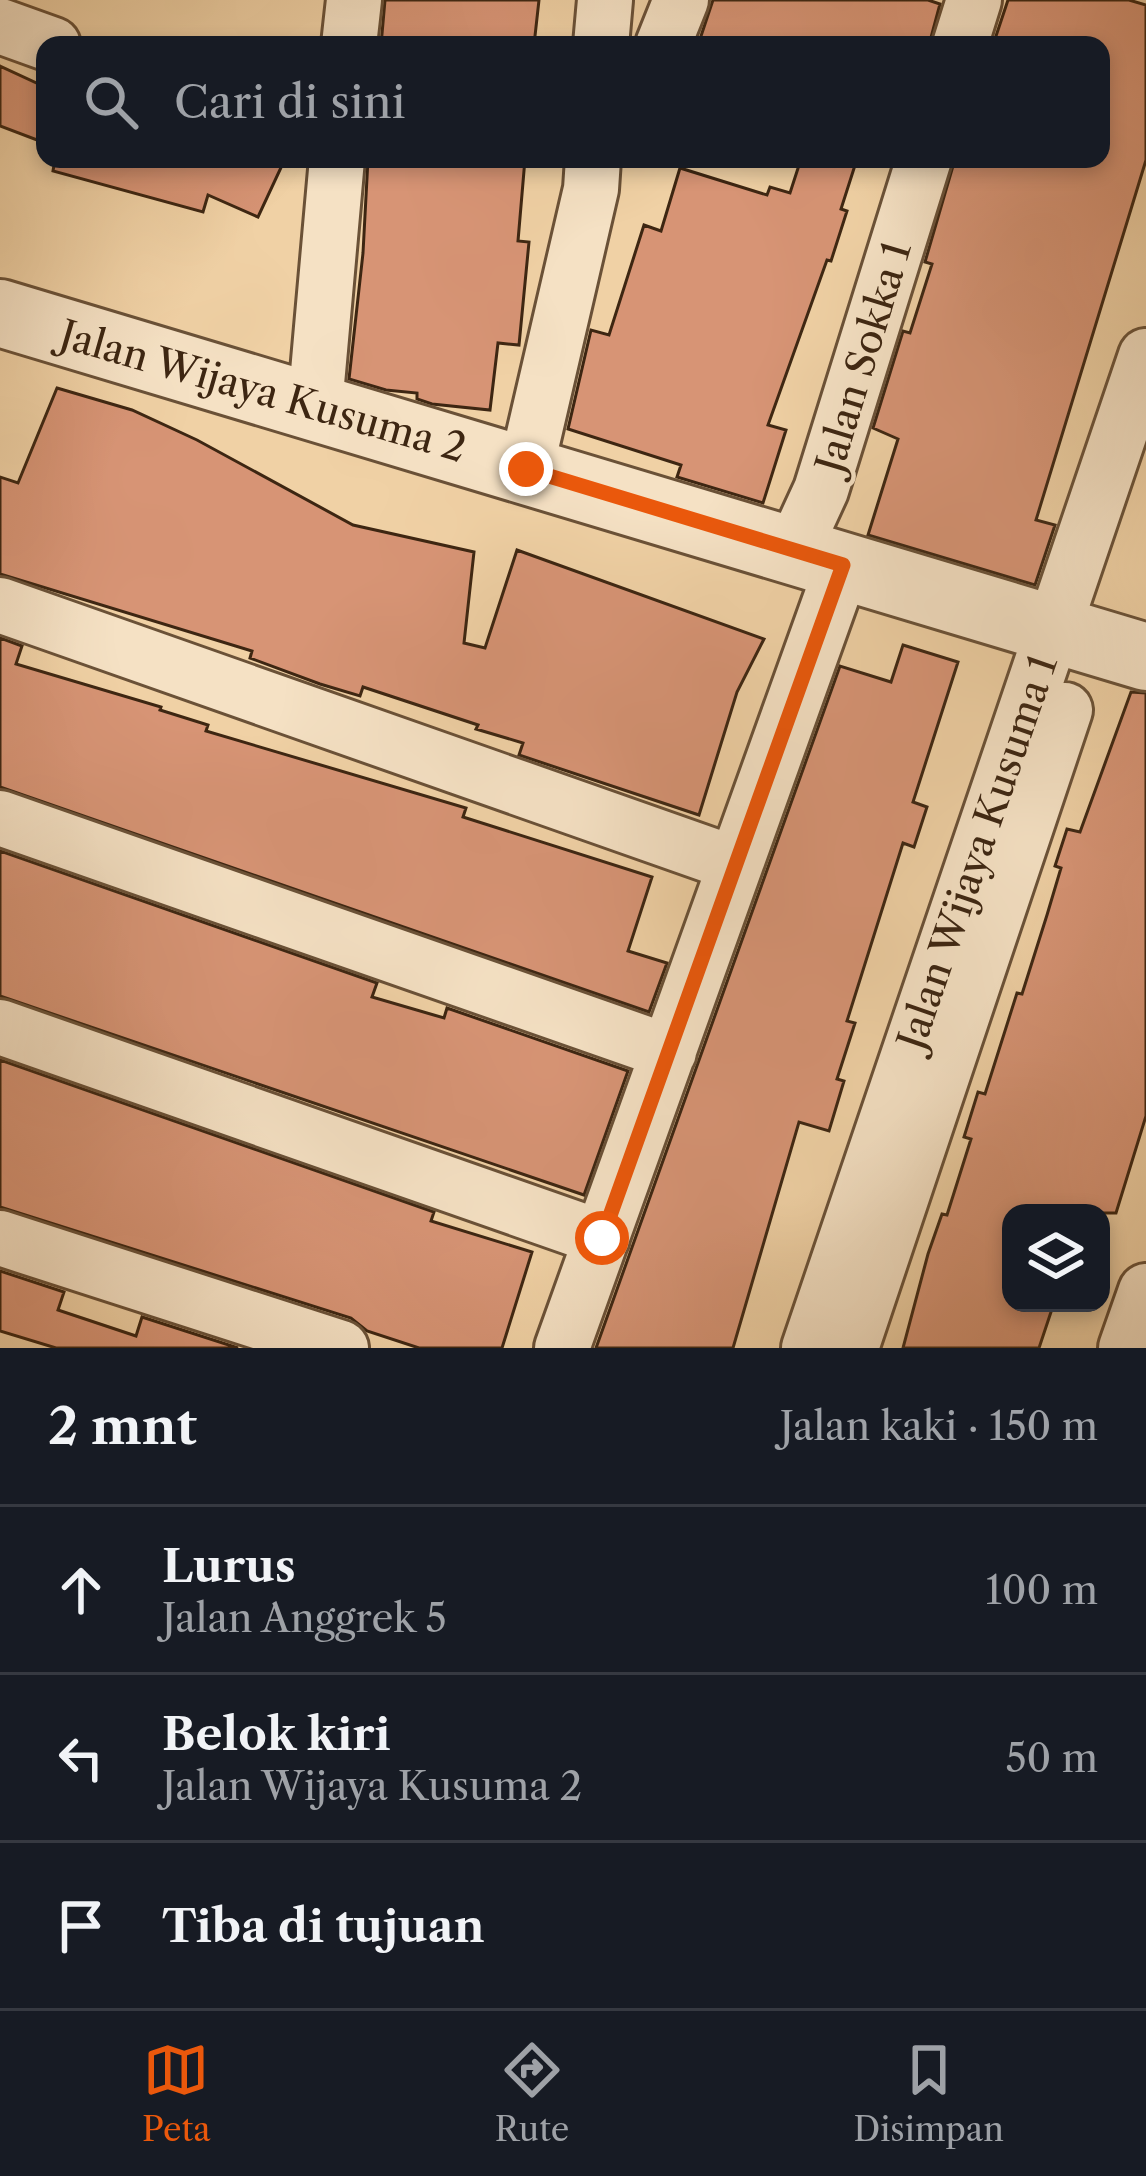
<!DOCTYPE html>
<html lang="id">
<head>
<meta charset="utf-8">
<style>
  body { margin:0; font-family:"Libre Caslon Text",serif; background:#242831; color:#f1f3f6 }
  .controls { position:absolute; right:36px; bottom:36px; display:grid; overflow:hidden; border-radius:24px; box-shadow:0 6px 18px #0003 }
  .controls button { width:108px; height:108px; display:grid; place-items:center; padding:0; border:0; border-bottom:3px solid #363941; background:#171b24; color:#f1f3f6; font:60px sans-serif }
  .stop { position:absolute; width:36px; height:36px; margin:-27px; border:9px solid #ea580c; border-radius:50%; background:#fff }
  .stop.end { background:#ea580c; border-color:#fff; box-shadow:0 3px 12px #0008 }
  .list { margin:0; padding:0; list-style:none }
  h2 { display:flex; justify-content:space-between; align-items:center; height:156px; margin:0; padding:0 48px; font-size:51px }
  h2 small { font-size:39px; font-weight:400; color:#9ea1a6 }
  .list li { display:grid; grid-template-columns:78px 1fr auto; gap:36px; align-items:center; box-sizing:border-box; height:168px; padding:0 48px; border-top:3px solid #363941 }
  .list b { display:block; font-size:45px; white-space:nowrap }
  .list p { margin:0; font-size:39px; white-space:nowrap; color:#9ea1a6 }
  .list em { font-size:39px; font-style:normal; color:#9ea1a6 }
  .icon { flex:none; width:66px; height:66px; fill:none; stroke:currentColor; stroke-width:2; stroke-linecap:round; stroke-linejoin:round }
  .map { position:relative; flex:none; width:1146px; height:1348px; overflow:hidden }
  .search { position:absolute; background:#171b24; box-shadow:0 6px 18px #0003; left:36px; right:36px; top:36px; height:132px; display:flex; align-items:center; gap:30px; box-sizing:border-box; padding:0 42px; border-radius:24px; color:#9ea1a6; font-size:45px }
  .sheet { height:660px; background:#171b24 }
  nav { display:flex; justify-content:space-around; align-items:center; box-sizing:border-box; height:168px; border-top:3px solid #363941; background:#171b24; font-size:33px; color:#9ea1a6 }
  nav a { display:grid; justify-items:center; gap:6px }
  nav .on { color:#ea580c }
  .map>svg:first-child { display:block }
</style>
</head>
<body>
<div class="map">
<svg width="1146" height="1348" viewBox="0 0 1146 1348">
  <rect width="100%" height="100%" fill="#f0d1a5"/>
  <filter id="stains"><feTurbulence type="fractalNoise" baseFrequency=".00167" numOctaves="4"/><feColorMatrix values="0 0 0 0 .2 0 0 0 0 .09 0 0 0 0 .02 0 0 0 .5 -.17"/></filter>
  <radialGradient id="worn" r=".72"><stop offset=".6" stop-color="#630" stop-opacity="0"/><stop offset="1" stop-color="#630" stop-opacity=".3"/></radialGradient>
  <!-- building -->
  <path fill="#d79475" stroke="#3d2612" stroke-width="3" d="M385,0H539L534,45H381Z
    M713,0H928L940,4L929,45H698Z
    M1008,0H1129L1146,5V160L1036,520L1055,525L1035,585L868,535L898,439L873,428L903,331L910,333L932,264L925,262L955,159H1101V45H993Z
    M0,66L45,87V143L0,126Z
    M55,159H285L258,217L208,195L203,212L53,171Z
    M368,159H525L518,241L529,242L519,345L498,343L490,410L432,404L417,399V393L386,390L349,379L363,253Z
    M801,159H857L841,209L847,211L831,261L827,260L768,425L786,430L763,503L677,477L681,465L568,429L591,330L609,335L644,225L661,231L680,168L767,195L770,187L790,193Z
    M57,388L132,410L197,440L353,525L474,552L464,643L485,648L517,550L764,639L737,692L699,815L519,755L523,743L476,729L478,725L363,687L360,696L320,684L250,658L252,651L0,574V477L18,483Z
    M0,638L22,646L16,664L161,707L160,710L208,725L206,731L466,808L463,817L652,877L628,951L667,963L649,1012L0,787Z
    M903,645L958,662L913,802L927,807L914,847L903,843L847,1021L855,1023L837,1079L844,1081L829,1131L799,1122L733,1348H596L840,666L891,682Z
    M1131,692L1146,693V1116L1116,1213H1011V1303H1054L1039,1348H903L928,1254L942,1214L947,1215L971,1139L964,1137L978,1092L985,1094L1017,993L1022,994L1047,915L1061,868L1055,866L1067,829L1080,832Z
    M0,851L377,983L372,997L444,1018L447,1008L628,1071L584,1195L0,996Z
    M0,1060L434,1212L431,1221L532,1252L502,1348H419L367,1331L351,1318L0,1207Z
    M0,1271L64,1292L58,1310L136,1336L142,1317L238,1348H56L0,1331Z"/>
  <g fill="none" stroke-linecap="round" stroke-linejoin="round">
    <!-- minor casing -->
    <g stroke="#6a5137" stroke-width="60">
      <path id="minor" d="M0,26L53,45
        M349,45L354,0
        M601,45L605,0
        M663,45L681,0
        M960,45L974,0
        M315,406L337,159
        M526,469L591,189L593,159
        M793,551L821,490L924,159
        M0,605L735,864
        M0,818L669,1052
        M0,1027L602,1238
        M0,1238L341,1348
        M562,1348L843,565
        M809,1348L1146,356
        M851,1348L1065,710
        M1126,1348L1146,1291"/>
    </g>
    <!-- tertiary casing -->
    <g stroke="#6a5137" stroke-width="72">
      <path id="tertiary" d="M0,313L1146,657"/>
    </g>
    <!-- minor -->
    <use href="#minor" stroke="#f5e1c4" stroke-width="54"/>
    <!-- tertiary -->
    <use href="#tertiary" stroke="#f5e1c4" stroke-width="66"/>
  </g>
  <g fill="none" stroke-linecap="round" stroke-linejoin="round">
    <!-- route -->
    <path stroke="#ea580c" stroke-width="15" d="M526,469L843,565L602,1238"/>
  </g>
  <g text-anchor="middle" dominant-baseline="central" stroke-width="9" stroke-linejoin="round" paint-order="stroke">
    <!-- street labels -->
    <g font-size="39" fill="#3d2612" stroke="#f5e1c4">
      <text transform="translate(863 357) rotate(-73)">Jalan Sokka 1</text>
      <text transform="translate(263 391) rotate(16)">Jalan Wijaya Kusuma 2</text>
      <text transform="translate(977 852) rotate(-71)">Jalan Wijaya Kusuma 1</text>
    </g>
  </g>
  <rect width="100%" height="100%" filter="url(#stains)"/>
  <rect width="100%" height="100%" fill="url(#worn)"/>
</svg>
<div class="controls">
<button><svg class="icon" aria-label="layers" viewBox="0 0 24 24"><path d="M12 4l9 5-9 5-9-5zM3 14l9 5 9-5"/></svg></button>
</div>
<div class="stop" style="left:602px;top:1238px"></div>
<div class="stop end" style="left:526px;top:469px"></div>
<div class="search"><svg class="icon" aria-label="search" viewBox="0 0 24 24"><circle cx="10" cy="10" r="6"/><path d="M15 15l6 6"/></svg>Cari di sini</div>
</div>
<section class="sheet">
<h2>2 mnt<small>Jalan kaki · 150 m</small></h2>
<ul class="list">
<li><svg class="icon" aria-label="ahead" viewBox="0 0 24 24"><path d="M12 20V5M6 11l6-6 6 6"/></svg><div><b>Lurus</b><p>Jalan Anggrek 5</p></div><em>100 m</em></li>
<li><svg class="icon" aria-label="left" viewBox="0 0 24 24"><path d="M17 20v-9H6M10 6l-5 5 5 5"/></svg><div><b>Belok kiri</b><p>Jalan Wijaya Kusuma 2</p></div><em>50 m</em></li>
<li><svg class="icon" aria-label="arrive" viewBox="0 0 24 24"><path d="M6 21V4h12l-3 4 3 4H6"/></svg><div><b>Tiba di tujuan</b></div></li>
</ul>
</section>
<nav>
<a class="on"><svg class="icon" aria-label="map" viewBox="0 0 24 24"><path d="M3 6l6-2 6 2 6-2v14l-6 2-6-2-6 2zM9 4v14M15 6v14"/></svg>Peta</a>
<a><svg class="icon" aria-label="directions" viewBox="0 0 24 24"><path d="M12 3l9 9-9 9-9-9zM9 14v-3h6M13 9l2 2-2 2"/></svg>Rute</a>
<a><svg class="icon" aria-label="saved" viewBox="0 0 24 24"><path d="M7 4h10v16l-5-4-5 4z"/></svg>Disimpan</a>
</nav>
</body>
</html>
